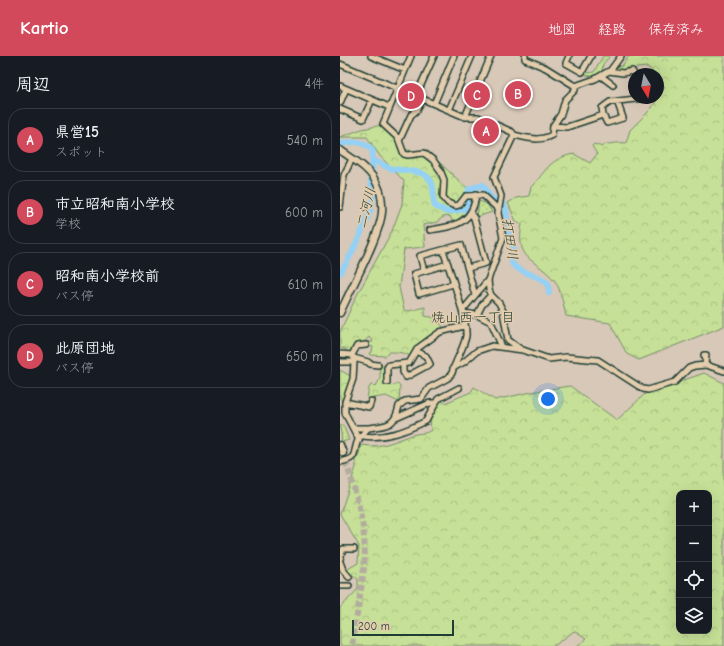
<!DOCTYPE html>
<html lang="ja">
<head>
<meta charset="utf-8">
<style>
  body { margin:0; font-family:"Comic Neue","Klee One",sans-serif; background:#20242c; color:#f1f3f6 }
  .controls { position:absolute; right:12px; bottom:12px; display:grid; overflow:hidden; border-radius:8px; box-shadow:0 4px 16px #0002 }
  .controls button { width:36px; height:36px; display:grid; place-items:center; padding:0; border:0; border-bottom:1px solid #363941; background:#171b24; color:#f1f3f6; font:20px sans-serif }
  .compass { position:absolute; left:288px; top:12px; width:36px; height:36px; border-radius:50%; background:#171b24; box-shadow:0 4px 16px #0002; rotate:170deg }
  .scale { position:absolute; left:12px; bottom:10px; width:102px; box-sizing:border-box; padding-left:4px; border:2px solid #1f3d34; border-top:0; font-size:11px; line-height:14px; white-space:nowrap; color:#1f3d34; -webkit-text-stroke:3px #e3cdad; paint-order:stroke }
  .you { position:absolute; left:208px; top:343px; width:14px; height:14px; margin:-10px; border:3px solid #fff; border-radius:50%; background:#1a73e8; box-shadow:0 0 0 6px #1a73e833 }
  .badge { display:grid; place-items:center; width:26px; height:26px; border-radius:50%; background:#d1495b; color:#fff; font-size:13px; font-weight:700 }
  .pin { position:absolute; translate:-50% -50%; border:2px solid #fff; box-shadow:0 1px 4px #0006 }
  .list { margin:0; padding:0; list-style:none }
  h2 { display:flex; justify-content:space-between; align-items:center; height:52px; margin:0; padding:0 16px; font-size:17px }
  h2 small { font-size:13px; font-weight:400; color:#9ea1a6 }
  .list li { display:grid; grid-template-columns:26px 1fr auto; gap:12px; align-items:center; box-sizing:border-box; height:64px; margin:0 8px 8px; padding:0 8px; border:1px solid #363941; border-radius:16px }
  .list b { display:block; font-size:15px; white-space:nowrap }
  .list p { margin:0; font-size:13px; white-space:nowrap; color:#9ea1a6 }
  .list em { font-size:13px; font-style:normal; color:#9ea1a6 }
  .icon { flex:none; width:22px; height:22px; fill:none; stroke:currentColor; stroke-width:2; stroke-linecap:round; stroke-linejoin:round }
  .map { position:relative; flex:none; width:384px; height:590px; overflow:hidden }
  header { display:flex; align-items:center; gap:24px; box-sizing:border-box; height:56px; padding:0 20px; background:#d1495b; color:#fff }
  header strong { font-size:19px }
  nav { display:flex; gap:22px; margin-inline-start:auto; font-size:14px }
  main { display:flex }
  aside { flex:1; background:#171b24 }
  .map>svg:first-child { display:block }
</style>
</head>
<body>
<header>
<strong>Kartio</strong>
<nav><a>地図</a><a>経路</a><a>保存済み</a></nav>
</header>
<main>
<aside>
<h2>周辺<small>4件</small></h2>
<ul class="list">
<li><span class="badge">A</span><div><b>県営15</b><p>スポット</p></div><em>540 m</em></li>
<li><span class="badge">B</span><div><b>市立昭和南小学校</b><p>学校</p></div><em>600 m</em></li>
<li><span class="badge">C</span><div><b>昭和南小学校前</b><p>バス停</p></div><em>610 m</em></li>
<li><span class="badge">D</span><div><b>此原団地</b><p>バス停</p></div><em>650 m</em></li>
</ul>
</aside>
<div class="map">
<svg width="384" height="590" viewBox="0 0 384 590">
  <defs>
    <pattern id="forest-crowns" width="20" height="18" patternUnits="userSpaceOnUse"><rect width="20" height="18" fill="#c6e097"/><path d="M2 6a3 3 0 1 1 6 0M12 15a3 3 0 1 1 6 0" fill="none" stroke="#aac183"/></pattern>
    <pattern id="park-dots" width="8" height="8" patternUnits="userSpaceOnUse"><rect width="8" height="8" fill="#c6e097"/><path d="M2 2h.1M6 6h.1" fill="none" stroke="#aac183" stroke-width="1.8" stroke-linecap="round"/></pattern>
  </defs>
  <rect width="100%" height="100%" fill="#d8c8b8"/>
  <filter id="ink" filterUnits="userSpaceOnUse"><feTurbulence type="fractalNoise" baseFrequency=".025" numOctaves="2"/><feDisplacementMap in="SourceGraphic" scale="8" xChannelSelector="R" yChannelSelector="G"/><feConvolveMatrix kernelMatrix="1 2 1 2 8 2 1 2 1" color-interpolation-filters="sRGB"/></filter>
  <g filter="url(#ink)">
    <!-- forest -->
    <path fill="url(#forest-crowns)" stroke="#728e66" fill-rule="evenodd" d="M263,0H270L263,8L262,15L256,21L246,19L245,17L254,16Z
      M289,0H384V270L299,304L287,298L270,267L226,260C224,251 220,231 215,225C195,201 175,206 182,168L176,165L168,147L176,142L189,140L191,131C207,115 208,103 234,98L250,107L257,98L252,90L254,88L262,91L266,88C273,88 277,86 286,87L290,74L311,53L325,31L318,23V18H314L308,11L296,12L292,17L276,14L277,11L282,10Z
      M42,69L67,94L88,96L128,133L129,154L113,167L110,160L103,161L97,166L83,169L85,191L64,193L59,231L64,254L69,255L85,251V260L96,262L103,271L77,289L70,300C63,296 57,296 49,296L46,300L30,299L29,297L32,296L33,291L27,289L28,286H33L29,281L11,298L6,297V293L0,292V276L16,241L52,175L62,148L64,125L40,100L27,81H0L22,73Z
      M44,308V325L52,330L57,327L60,331L59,346L46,340L27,343L29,332L31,329L36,330L40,323V309Z
      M0,314L12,321L2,345L0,342Z
      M364,317L384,327V590H237L246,583L234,575L214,590H0V552L18,533V523L6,514L18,507L19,490L0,458L16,411L15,404L19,398L21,389C44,393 55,384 76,378C82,377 86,378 91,374C89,362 93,352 101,344L105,347L131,336L134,331L155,344L196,335L230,330L277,364L305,338ZM339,437H369V575H339Z"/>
    <!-- park -->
    <path fill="url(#park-dots)" stroke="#728e66" d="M139,145L147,148L152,156L137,161Z
      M0,369H3L9,384L2,386Z"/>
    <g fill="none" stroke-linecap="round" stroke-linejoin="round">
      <!-- river -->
      <path stroke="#94d1f5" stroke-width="6" d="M0,88C13,85 21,84 32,93C34,102 32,111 31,121C30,128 33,135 33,142C31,159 10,203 0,217
        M33,104C39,107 46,111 53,113C65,115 88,113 92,128C95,135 92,142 95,150L107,156L126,153C130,147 126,140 129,133L143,129L152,143L163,148L166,154L169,179L174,192L171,203L173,209C183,219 199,218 208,227L209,237"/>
      <!-- major-tunnel -->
      <path stroke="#b3ac9e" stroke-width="6" stroke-dasharray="6 3" stroke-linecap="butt" d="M3,397C15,434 28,472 24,511C21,537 16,564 12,590"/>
      <!-- minor casing -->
      <g stroke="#1f3d34" stroke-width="8">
        <path id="minor" d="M31,0L65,14
          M71,0L43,68L58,82L64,98L68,99L84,97L93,104L100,114L104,124L103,141L108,147L115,150L119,149L126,140L143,139L158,153
          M229,0L226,7L242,16L251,0
          M0,8L125,61H138L172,76L174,79C187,82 199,86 212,79L213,70L221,58L225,44L235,34V30L206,12L185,3V0
          M270,15L281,0
          M261,20L273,29
          M0,30L49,51
          M235,30L255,23L269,15L283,17L292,15L294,18
          M76,40L94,0
          M309,42H311
          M0,47L6,33
          M94,48L114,0
          M0,53L23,63L32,44
          M109,54L132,0
          M263,59L267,67L283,62L277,45
          M125,61L151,0
          M213,70L227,71L263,59L262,52L270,46L304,42
          M174,79L154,121L161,140L158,157L163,182L148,224L149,234L151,239L159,247L163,255L168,284L182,294
          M59,85L71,59L77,54L83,43
          M0,151L4,119L12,103
          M90,174C115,170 133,168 136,138
          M128,212L146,207L134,162L131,158
          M84,215L108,208
          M113,228L79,238L74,218L84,215L80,200L121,189L135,239
          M122,255L148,224
          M123,257L137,259L151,266L162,291
          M137,259L142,249L151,239
          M0,298L12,299L14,302L28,306L30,308L38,309
          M12,299L17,290L26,289
          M364,299H366L365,309
          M0,306H14L15,303
          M63,308V316L66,321L90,308L86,300L76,295
          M113,312L124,306L137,295L152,290L183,294L209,303L226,301L258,304L303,333L308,334L335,326L349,312L355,310L366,309L384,315
          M47,326V312L49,309L69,307L78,292L100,276L124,270
          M5,346L13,323L14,306
          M56,362L90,347H95
          M13,372H28
          M23,380C46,383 66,375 86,365L98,343L119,332
          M19,384L5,357V346L29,351L31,345
          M0,406C19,402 12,398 18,384C20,380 25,376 28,372C47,370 55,370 59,350L65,345L81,343L89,332L108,322L112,317C115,305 124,292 126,280C128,264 109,213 103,194
          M0,503L3,493H14
          M0,506L3,514L9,521
          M0,530H9"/>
      </g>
      <!-- major casing -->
      <g stroke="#1f3d34" stroke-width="9">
        <path id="major" d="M0,94C11,102 25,109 33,121C40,131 43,143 42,156C40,180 11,232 0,257
          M0,389L3,397"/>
      </g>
      <!-- minor -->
      <use href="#minor" stroke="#e3cdad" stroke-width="5"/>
      <!-- major -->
      <use href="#major" stroke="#e3cdad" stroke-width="6"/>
    </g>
  </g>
  <g text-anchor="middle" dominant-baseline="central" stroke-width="3" stroke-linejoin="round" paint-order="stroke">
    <!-- water labels -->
    <g font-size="14" font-style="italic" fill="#25443e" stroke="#e3cdad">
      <text transform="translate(26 152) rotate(-76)">二河川</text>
      <text transform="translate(170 183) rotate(82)">打田川</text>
    </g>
    <!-- neighbourhood labels -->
    <g font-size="14" fill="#1f3d34" stroke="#e3cdad">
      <text x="133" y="261">焼山西一丁目</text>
    </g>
  </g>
</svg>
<div class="controls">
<button>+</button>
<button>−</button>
<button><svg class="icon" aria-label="locate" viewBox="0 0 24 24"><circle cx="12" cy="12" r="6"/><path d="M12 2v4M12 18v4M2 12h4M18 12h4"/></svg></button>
<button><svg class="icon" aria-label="layers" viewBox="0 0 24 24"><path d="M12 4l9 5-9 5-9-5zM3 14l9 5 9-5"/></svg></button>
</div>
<svg class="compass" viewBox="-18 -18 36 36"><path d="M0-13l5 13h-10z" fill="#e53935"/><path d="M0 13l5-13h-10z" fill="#9ea1a6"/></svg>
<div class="scale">200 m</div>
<div class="you"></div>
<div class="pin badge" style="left:146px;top:75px">A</div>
<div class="pin badge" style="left:178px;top:38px">B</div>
<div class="pin badge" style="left:137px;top:39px">C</div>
<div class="pin badge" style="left:71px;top:40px">D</div>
</div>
</main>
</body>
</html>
